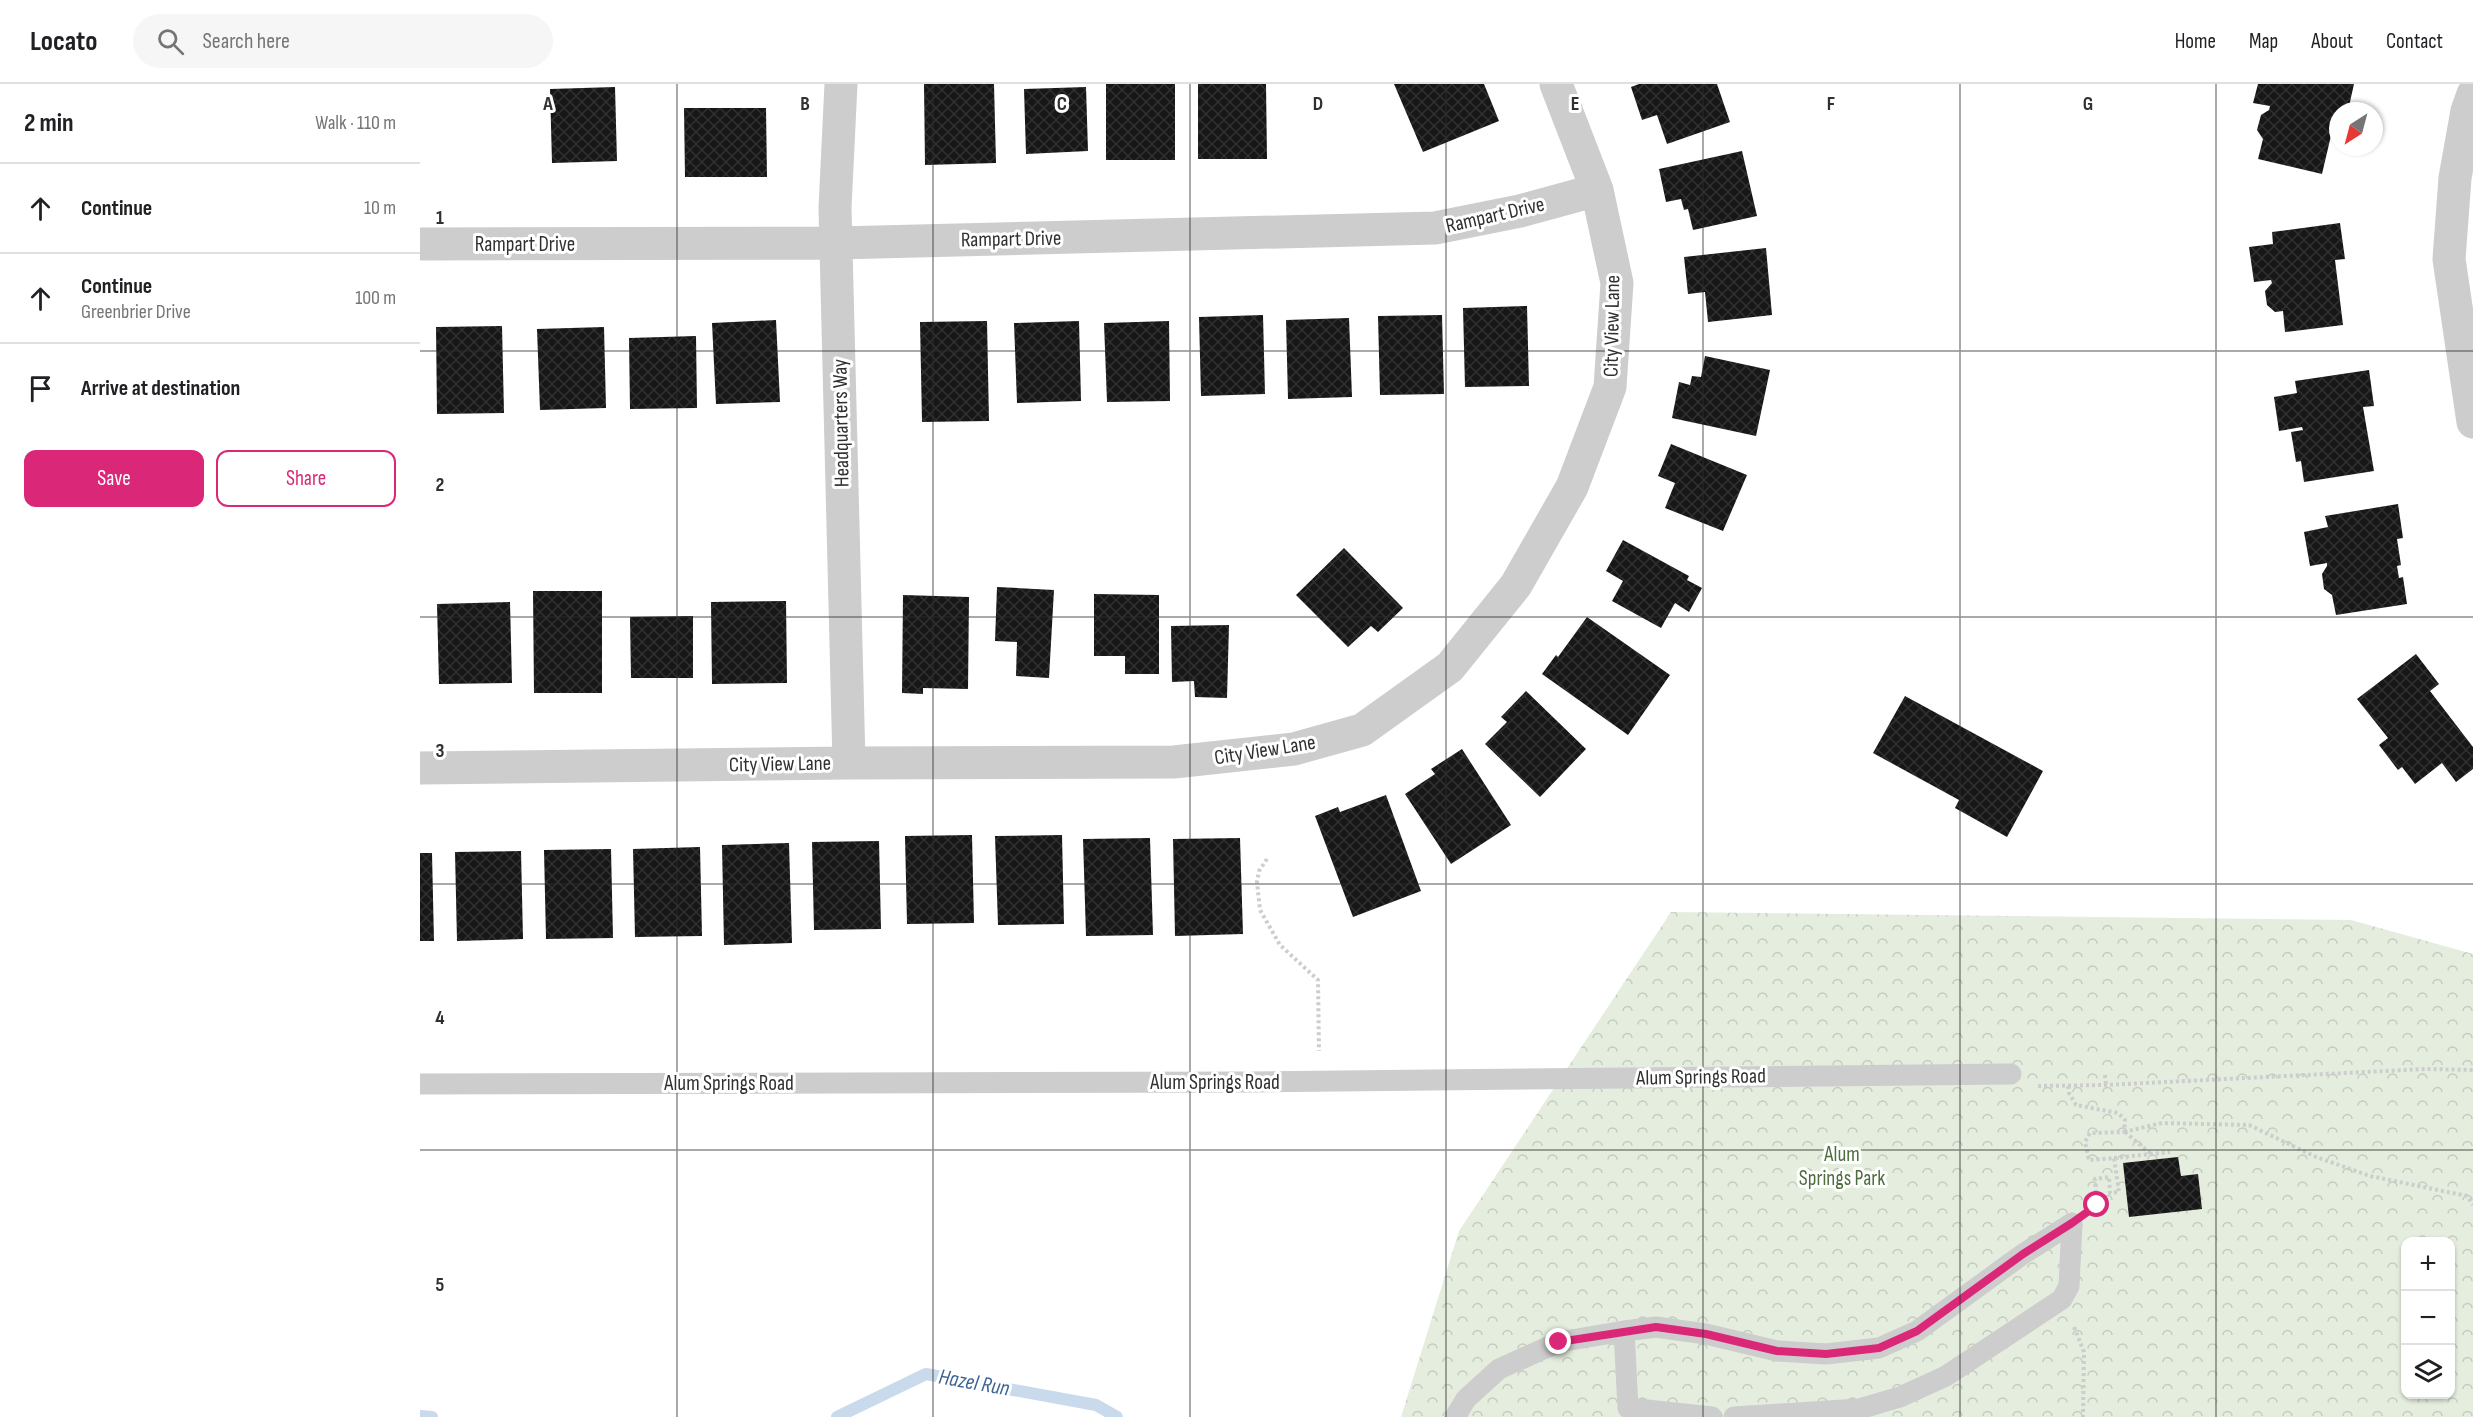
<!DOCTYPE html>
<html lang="en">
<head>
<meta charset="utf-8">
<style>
  body { margin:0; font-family:"Sofia Sans Condensed",sans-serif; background:#f6f6f6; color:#202124 }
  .controls { position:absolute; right:18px; bottom:18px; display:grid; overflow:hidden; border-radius:12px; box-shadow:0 2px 4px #0004 }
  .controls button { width:54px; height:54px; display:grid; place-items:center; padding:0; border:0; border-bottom:2px solid #e0e0e0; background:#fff; color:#202124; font:30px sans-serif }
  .compass { position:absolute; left:1909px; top:18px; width:54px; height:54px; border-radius:50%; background:#fff; box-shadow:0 2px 4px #0004; rotate:216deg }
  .stop { position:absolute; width:18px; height:18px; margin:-14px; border:4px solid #db2777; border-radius:50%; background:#fff }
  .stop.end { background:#db2777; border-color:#fff; box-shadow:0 2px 6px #0008 }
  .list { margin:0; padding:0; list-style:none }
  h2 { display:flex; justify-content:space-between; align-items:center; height:78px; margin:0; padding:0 24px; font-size:26px }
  h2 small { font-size:20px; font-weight:400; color:#757577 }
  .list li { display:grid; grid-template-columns:39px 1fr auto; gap:18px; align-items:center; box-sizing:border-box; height:90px; padding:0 24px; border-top:2px solid #e0e0e0 }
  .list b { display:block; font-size:22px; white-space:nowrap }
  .list p { margin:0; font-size:20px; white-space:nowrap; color:#757577 }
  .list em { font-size:20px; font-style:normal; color:#757577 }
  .actions { display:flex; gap:12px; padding:18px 24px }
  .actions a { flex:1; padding:14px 0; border:2px solid #db2777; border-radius:12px; text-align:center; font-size:21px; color:#db2777 }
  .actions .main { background:#db2777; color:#fff }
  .icon { flex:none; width:33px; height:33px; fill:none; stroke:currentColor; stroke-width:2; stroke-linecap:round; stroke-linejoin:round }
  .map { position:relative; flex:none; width:2053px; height:1333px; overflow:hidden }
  header { display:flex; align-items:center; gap:36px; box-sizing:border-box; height:84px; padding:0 30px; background:#fff; border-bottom:2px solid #e0e0e0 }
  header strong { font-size:28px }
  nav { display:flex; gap:33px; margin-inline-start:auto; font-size:21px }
  .search { width:420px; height:54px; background:#f6f6f6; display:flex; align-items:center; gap:15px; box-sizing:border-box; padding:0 21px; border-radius:33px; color:#757577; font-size:22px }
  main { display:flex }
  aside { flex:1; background:#fff }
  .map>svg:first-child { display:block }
</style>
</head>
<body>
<header>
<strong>Locato</strong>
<div class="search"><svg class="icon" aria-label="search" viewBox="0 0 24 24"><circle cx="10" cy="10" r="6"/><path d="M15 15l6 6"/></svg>Search here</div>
<nav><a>Home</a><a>Map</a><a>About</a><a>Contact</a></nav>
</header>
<main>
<aside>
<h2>2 min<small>Walk · 110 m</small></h2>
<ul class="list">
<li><svg class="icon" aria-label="ahead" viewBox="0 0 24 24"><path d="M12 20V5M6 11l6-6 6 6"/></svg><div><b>Continue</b></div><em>10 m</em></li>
<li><svg class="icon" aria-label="ahead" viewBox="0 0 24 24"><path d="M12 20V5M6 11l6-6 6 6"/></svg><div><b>Continue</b><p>Greenbrier Drive</p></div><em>100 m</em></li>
<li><svg class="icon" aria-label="arrive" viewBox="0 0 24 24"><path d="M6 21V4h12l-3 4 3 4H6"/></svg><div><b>Arrive at destination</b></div></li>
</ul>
<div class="actions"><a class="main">Save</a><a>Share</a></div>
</aside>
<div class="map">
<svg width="2053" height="1333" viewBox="0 0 2053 1333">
  <defs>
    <pattern id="forest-crowns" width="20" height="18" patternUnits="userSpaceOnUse" patternTransform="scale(1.5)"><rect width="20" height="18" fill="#e4edde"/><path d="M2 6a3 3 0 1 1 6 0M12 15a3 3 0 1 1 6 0" fill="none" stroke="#c4ccbf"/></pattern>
    <pattern id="building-cross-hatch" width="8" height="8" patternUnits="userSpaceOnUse" patternTransform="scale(1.5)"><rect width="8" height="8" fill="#171717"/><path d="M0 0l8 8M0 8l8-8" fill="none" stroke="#303030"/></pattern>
  </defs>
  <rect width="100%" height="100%" fill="#fff"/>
  <!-- forest -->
  <path fill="url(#forest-crowns)" fill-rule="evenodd" d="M1251,828L1931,836L2053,870V1333H981L1039,1147ZM1986,1158H2030V1310H1986Z"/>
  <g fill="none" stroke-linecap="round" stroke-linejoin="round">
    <!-- stream -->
    <path stroke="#cadaed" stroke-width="12" d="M0,1332L12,1333
      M417,1333L506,1290L676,1321L697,1333"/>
  </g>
  <!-- building -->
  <path fill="url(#building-cross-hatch)" d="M504,0H574L576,79L505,81Z
    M686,0H755V76H686Z
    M778,0H846L847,75H778Z
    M974,0H1064L1079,37L1003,68Z
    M1219,0H1297L1310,38L1247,60L1237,31L1222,36L1211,3Z
    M1838,0H1934L1928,27L1917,26L1902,90L1838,75L1843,55L1837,46L1841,31L1849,26L1850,22L1833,19Z
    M195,3L197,77L132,79L130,5Z
    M666,3L668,67L606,70L604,5Z
    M264,24H346L347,93H265Z
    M1322,67L1337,132L1273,146L1268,125L1264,126L1261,115L1246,118L1239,85Z
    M1920,139L1925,175L1915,176L1923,241L1865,248L1863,227L1855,228L1847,221L1845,207L1852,199L1851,196L1834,198L1829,163L1853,160L1852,148Z
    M1346,164L1352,231L1288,238L1285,208L1268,210L1264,173Z
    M1107,222L1109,302L1045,303L1043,224Z
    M843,231L845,310L781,312L779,233Z
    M1022,231L1024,310L960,311L958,232Z
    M929,234L932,313L868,315L866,236Z
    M356,236L360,318L296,320L292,239Z
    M567,237L569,337L502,338L500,238Z
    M659,237L661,317L597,319L594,239Z
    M749,237L750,317L687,318L684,239Z
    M82,242L84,329L17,330L16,243Z
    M184,243L186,324L120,326L117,245Z
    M276,252L277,324L210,325L209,254Z
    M1285,272L1350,286L1336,352L1252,334L1259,298L1270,301L1272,292L1281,293Z
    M1949,286L1954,322L1943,323L1954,387L1884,398L1881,377L1876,378L1871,348L1883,346L1882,343L1859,347L1854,313L1877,309L1875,297Z
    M1251,360L1327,391L1303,447L1245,424L1255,399L1238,392Z
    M1978,420L1983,454L1977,455L1981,481L1977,482L1979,494L1983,493L1987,520L1916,531L1912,511L1904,505L1902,490L1907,482V479L1890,482L1884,448L1908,443L1905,432Z
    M1203,456L1269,492L1267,496L1282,504L1269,528L1255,519L1241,544L1192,517L1203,497L1186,487Z
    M924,464L983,524L958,548L951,542L928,563L876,511Z
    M577,503L634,506L629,594L596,592L597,558L575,557Z
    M113,507H182V609H114Z
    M674,510L739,511V590H705V572H674Z
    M483,511L549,513L548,605L503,604V610L482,609Z
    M366,517L367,599L292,600L291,518Z
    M90,518L92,599L19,600L17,520Z
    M273,532V594H211L210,533Z
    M1167,533L1250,591L1208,651L1122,590L1136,571L1138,573Z
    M809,541L807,614L775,613L774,597L752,598L751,542Z
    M1996,570L2019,600L2010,607L2053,663V685L2036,698L2022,679L1995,700L1982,683L1978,686L1959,661L1968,654L1937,615Z
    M1106,607L1166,665L1120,713L1065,660L1087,638L1081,633Z
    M1485,612L1623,687L1587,753L1535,724L1539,716L1453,669Z
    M1042,665L1091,741L1031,780L985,710L1015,690L1011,685Z
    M966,711L1001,807L933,833L895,732L918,723L920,728Z
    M552,751L554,839L487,840L485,752Z
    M642,751L644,840L578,841L575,752Z
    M730,754L733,851L666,852L663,755Z
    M820,754L823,850L755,852L753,755Z
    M459,757L461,845L394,846L392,758Z
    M369,759L372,859L304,861L302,761Z
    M280,763L282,852L215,853L213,765Z
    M191,765L193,854L126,855L124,766Z
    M101,767L103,855L37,857L35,768Z
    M0,769H12L14,857H0Z
    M1758,1073L1761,1092L1778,1090L1782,1125L1709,1133L1703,1079Z"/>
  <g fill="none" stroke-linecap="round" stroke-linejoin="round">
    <!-- path -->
    <path stroke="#cdcdcd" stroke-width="4" stroke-dasharray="3 3" stroke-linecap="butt" d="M847,775L839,787L837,798L840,826L860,861L898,896L899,967
      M1685,991L1686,1001
      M1618,1002L1686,1001L2005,985L2053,986
      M1648,1002L1649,1009L1656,1021L1698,1029L1705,1036L1704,1048L1670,1049L1665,1058L1669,1076L1694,1074L1699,1108L1690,1109L1689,1093L1675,1095L1677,1121
      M1704,1048L1742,1039L1829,1041L1896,1073L1950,1092L2047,1112L2053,1121
      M1705,1048L1731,1070
      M1694,1074L1750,1068
      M1654,1243L1664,1268L1663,1333"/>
    <!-- lane -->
    <path stroke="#cdcdcd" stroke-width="21" d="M0,1000L830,998L1591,990
      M1204,1247L1208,1324L1292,1333
      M1035,1333L1046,1315L1079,1285L1139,1258L1204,1247L1236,1243L1286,1250L1357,1267L1406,1270L1459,1264L1497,1247L1603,1170L1652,1139
      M1314,1333L1439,1325L1480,1313L1526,1292L1642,1215L1649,1202L1652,1139"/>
    <!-- street -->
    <path stroke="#cdcdcd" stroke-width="33" d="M421,0L415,124L429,679
      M2053,10L2047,27L2035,94L2029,175L2053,338
      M0,160L417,159L1015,144L1100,127L1177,106
      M0,684L429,679L754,678L874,665L942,646L1030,583L1096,501L1152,403L1190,303L1197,199L1177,106L1136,0"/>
  </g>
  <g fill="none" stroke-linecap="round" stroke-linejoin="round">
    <!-- route -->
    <path stroke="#db2777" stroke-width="8" d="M1139,1258L1236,1243L1286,1250L1357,1267L1406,1270L1459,1264L1497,1247L1603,1170L1652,1139L1677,1121"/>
  </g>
  <!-- grid -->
  <path fill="none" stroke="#303030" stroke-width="1.5" stroke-opacity="0.55" d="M257,0V1333M513,0V1333M770,0V1333M1026,0V1333M1283,0V1333M1540,0V1333M1796,0V1333M0,267H2053M0,533H2053M0,800H2053M0,1066H2053"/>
  <g text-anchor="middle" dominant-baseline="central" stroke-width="6" stroke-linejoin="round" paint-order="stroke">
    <!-- street labels -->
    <g font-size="21" fill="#303030" stroke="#fff">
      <text transform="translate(1075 131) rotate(-13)">Rampart Drive</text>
      <text transform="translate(591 155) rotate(-1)">Rampart Drive</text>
      <text x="105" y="160">Rampart Drive</text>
      <text transform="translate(1192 242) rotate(-89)">City View Lane</text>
      <text transform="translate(421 339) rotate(-91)">Headquarters Way</text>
      <text transform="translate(845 666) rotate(-9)">City View Lane</text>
      <text transform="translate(360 680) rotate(-1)">City View Lane</text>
      <text transform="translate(1281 993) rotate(-1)">Alum Springs Road</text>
      <text x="795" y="998">Alum Springs Road</text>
      <text x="309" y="999">Alum Springs Road</text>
    </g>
    <!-- park labels -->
    <g font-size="21" fill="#4c6d3c" stroke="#fff">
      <text x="1422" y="1070">Alum<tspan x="1422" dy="24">Springs Park</tspan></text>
    </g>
    <!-- water labels -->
    <g font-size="22" font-style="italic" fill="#3c6594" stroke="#fff">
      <text transform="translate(554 1299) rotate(10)">Hazel Run</text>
    </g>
  </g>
  <g font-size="20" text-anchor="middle" font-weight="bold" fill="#303030" stroke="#fff" stroke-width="6" stroke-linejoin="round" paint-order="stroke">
    <text x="128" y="26">A</text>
    <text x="385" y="26">B</text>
    <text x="642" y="26">C</text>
    <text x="898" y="26">D</text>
    <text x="1155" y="26">E</text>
    <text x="1411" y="26">F</text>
    <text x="1668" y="26">G</text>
    <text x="20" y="140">1</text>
    <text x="20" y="407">2</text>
    <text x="20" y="673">3</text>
    <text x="20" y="940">4</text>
    <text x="20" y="1207">5</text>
  </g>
</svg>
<div class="controls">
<button>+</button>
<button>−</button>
<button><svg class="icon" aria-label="layers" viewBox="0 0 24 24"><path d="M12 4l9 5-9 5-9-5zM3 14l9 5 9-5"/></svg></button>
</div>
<svg class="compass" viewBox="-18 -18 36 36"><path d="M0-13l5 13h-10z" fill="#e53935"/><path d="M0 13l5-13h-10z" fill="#757577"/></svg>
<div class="stop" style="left:1677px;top:1121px"></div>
<div class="stop end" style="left:1139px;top:1258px"></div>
</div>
</main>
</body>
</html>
